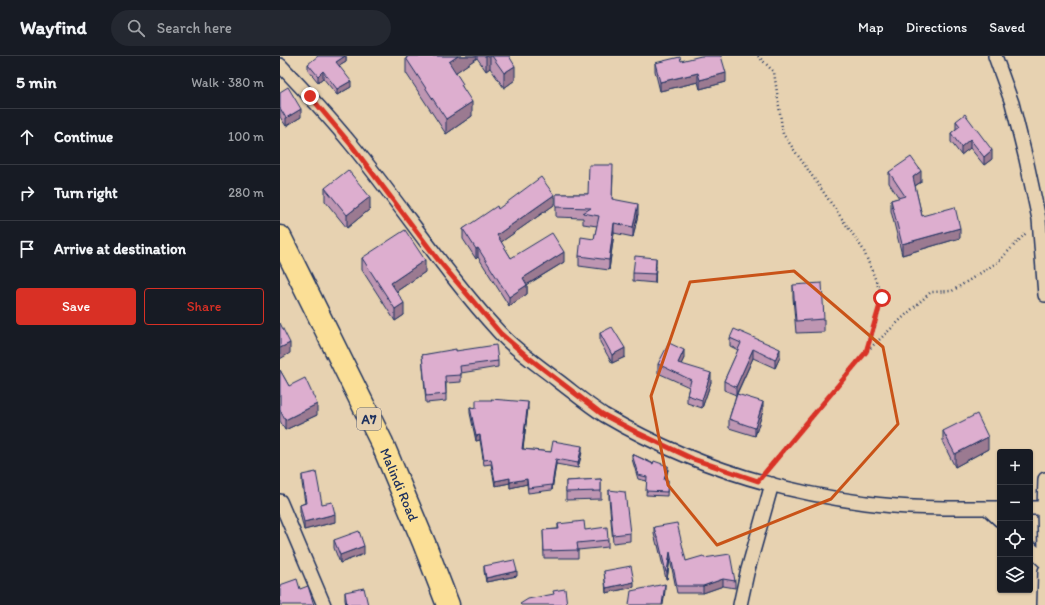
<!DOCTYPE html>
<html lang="en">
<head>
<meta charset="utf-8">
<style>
  body { margin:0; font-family:Itim,sans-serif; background:#242831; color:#f1f3f6 }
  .controls { position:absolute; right:12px; bottom:12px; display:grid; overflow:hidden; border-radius:4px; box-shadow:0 1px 3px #0004 }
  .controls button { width:36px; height:36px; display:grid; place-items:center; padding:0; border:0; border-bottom:1px solid #363941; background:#171b24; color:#f1f3f6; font:20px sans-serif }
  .stop { position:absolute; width:12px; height:12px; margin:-9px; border:3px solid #d93025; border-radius:50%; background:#fff }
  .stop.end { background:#d93025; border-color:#fff; box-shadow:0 1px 4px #0008 }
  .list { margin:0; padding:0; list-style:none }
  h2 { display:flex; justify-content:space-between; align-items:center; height:52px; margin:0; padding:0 16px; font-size:17px }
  h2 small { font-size:13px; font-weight:400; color:#9ea1a6 }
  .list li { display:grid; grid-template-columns:26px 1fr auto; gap:12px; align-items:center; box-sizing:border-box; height:56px; padding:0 16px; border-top:1px solid #363941 }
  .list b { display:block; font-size:15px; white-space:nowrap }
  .list em { font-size:13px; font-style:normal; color:#9ea1a6 }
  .actions { display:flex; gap:8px; padding:12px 16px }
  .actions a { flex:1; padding:9px 0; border:1px solid #d93025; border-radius:4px; text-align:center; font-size:14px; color:#d93025 }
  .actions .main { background:#d93025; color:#fff }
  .icon { flex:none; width:22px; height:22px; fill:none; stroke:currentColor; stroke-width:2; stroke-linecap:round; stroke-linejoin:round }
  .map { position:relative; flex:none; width:765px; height:549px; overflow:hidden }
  header { display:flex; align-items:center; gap:24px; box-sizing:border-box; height:56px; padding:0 20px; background:#171b24; border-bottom:1px solid #363941 }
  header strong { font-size:19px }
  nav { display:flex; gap:22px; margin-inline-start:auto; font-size:14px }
  .search { width:280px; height:36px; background:#242831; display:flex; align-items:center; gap:10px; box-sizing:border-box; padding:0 14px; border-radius:22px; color:#9ea1a6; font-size:15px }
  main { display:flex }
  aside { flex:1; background:#171b24 }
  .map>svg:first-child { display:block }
</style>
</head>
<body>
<header>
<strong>Wayfind</strong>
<div class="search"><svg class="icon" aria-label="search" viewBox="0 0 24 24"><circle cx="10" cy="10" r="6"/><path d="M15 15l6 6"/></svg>Search here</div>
<nav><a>Map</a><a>Directions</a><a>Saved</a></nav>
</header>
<main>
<aside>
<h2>5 min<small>Walk · 380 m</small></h2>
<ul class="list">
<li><svg class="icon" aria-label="ahead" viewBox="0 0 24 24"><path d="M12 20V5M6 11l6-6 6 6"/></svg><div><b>Continue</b></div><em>100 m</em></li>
<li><svg class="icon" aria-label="right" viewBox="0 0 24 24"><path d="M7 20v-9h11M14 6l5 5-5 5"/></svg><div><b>Turn right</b></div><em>280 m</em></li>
<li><svg class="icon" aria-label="arrive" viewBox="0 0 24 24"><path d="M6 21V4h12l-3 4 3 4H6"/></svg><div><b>Arrive at destination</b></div></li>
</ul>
<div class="actions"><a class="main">Save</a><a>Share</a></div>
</aside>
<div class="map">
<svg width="765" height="549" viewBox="0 0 765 549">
  <rect width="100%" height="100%" fill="#e7d2b1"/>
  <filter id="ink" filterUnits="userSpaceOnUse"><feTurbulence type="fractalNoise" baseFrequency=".025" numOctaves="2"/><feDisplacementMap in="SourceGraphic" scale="8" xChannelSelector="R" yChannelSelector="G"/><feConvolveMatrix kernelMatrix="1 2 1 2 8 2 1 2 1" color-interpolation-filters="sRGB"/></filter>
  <g filter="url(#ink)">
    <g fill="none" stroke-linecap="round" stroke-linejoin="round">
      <!-- minor casing -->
      <g stroke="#1b2f5e" stroke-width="16">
        <path id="minor" d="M715,0L732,47L746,103L759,163L765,239
          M0,9C25,35 49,61 72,89C122,150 165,217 219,276C235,294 258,309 277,324C293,336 308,349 324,359C404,406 494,435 586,447C629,453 676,452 720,452
          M765,423L764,452L765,494
          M0,445L44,549
          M707,452L720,464
          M750,452H764
          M750,492L765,506
          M460,549L467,517L492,428
          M764,549L765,515"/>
      </g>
      <!-- trunk casing -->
      <g stroke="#1b2f5e" stroke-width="25">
        <g id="trunk">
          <path id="s1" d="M0,181L102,387L144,487L168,549"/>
        </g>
      </g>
      <!-- path -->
      <path stroke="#1b2f5e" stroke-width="2.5" stroke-dasharray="1 3" stroke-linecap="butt" d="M478,0L494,16L503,78L583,193L603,242L587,295
        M487,414L586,296L631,254L651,236L672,235L718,206L747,176"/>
      <!-- minor -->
      <use href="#minor" stroke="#e7d2b1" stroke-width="13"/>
      <!-- trunk -->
      <use href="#trunk" stroke="#fbdf96" stroke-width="22"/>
    </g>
    <!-- wall -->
    <path fill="#be96b2" stroke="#1b2f5e" d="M66,0V6L59,10L71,31L57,39L43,22L38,26L28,14V8Z
      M129,0H229L235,24L224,32L210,12L206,15L197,2L176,16L183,33L192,60L166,78L126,17V2Z
      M401,5L446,26L420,33L418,26L380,35L375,15V7Z
      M0,36L21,61L6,70L0,61Z
      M676,65L712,103L704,109L690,92L681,99L671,86V77L676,73Z
      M609,116L641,126L635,130L642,160L680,182L622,199L611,155V144L619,142L609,127Z
      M333,119L332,143L358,158L353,181L334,177L329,214L299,210V200L314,183L317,170L303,168V162L276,161V138H308Z
      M45,132L90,153L67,172L45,145Z
      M274,149L221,186L231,202L284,206L247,229V238L229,250L198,201L196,203L183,183V173L218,153Z
      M82,202L145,216L117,235L124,259L115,265L82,214Z
      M376,210L375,227L353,225V217Z
      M513,229L544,263V276L516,277L513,241Z
      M320,277L345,301L332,307L320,286Z
      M450,282L500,301L495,312L473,302L457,338L483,355L475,380L449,372V363L456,339L444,334V325L458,294L450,290Z
      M176,295L218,305V311L181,317V326L166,327V345L146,347L142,299Z
      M404,302L401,308L431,326L422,352L407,347V339L409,331L378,317V308Z
      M0,314L9,330L37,359L5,374L0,365Z
      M190,351L196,352H248L243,393L271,396H302L298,412L276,408L272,434L248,437L247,428L230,432V427L215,430L211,408L204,409L200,384L196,385L190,357Z
      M663,375L708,393L675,411L663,387Z
      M352,398L388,414L385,424H388L387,440L366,439L367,425L358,423L352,403Z
      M22,419L42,448L55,466L24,474L20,457V449L25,447L22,427Z
      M321,423V443L286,444V425Z
      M329,434L350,477V485L333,487L329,442Z
      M278,468L305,474L328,484V491L298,494V502H264L263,474L278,473Z
      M374,471L406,505L424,502L455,525V532L443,530L423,537H397L390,503L387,523H386L378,489H377L374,478Z
      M54,484L84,498L60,507L54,492Z
      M204,510L237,520L206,526L204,515Z
      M324,515L354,531L326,537Z
      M65,536L88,549H66L65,544Z"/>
    <!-- shaded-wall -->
    <path fill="#9b7a91" stroke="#1b2f5e" d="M65,0H66V6L56,12V6Z
      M178,0H197V2L169,21V6Z
      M206,0H210V12L206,15Z
      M235,10V24L224,32V17Z
      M43,15V22L38,26V20Z
      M418,17V26L380,35V26Z
      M446,17V26L420,33V24Z
      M71,25V31L57,39V33Z
      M192,46V60L166,78V63Z
      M21,53V61L6,70V62Z
      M690,83V92L681,99V91Z
      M712,94V103L704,109V101Z
      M641,115V126L633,131V121Z
      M274,139V149L217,189V179Z
      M90,141V153L67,172V159Z
      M358,148V158L353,181V171Z
      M334,167V177L329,214V204Z
      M680,172V182L622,199V188Z
      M198,192V201L196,203V193Z
      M284,196V206L243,231V222Z
      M376,202V210L375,227V218Z
      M145,204V216L111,239V227Z
      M247,229V238L229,250V241Z
      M124,247V259L115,265V253Z
      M10,287V297L0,303V292Z
      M345,292V301L332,307V299Z
      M473,293V302L456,339V331Z
      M500,293V301L495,312V304Z
      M404,294V302L398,315V307Z
      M431,317V326L422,352V344Z
      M248,346V352L242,399V393Z
      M483,346V355L475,380V372Z
      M37,348V359L5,374V364Z
      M200,379V384L196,385V380Z
      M708,381V393L675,411V398Z
      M302,390V396L298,412V407Z
      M276,403V408L272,434V429Z
      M388,410V414L384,428V424Z
      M230,422V427L215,430V425Z
      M247,423V428L230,432V426Z
      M55,458V466L24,474V466Z
      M84,490V498L60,507V499Z
      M390,496V503L387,523V516Z
      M237,515V520L206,526V522Z
      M443,523V530L423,537V530Z
      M354,526V531L326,537V532Z
      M385,528V535L383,549H382Z"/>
    <!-- building -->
    <path fill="#ddaecf" stroke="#1b2f5e" d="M38,0H65L56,6L71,25L57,33L43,15L38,20L28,8Z
      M129,0H178L169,6L183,28L181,29L192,46L166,63L126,2Z
      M212,0H229L235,10L224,17Z
      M421,0H441L446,17L420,24L418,17L380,26L375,7L400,1L401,5Z
      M8,31L21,53L6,62L0,52V36Z
      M685,58L712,94L704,101L690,83L681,91L671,77L680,70L676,65Z
      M631,101L641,115L633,121L642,160L675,151L680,172L622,188L611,144L625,140L609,116Z
      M309,109H333L332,143L358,148L353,171L334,167L329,204L299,200L301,181L314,183L319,160L303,157L311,152L276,151V138H308Z
      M68,114L90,141L67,159L45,132Z
      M261,121L274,139L217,179L231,202L272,177L284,196L243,222L247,229L229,241L198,192L196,193L183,173L217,150L218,153Z
      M125,174L145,204L111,227L124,247L115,253L82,202Z
      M355,200L376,202L375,218L353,217Z
      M542,227L544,263L516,265L513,229Z
      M0,267L10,287L0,292Z
      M332,271L345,292L332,299L320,277Z
      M454,273L500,293L495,304L473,293L456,331L444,325L461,287L450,282Z
      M389,287L404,294L398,307L431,317L422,344L407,339L411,324L378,308Z
      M216,289L218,305L180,310L181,319L165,320L166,338L146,340L142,299L176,293V295Z
      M0,314L9,330L25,322L37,348L5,364L0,354Z
      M457,338L483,346L475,372L449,363Z
      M211,343L248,346L242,393L271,396L273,385L302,390L298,407L276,403L272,429L248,432L247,423L230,426V422L215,425L211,403L204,404L200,379L196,380L190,351L196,352V344H212Z
      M697,358L708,381L675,398L663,375Z
      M352,398L373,408L374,405L388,410L384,424H388L387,436L366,435L367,421L358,419Z
      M36,416L42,448L52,446L55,458L24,466L20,449L26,447L22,419Z
      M321,423V435L286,436V425Z
      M329,434L345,436L350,477L333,479Z
      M304,465L305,474L327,471L328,484L297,487L298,494L264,495L263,474L279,473L278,468Z
      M397,467L406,505L423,500L424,502L450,498L455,525L443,523L423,530H397L390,496L387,516H386L378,482H377L374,471Z
      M79,475L84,490L60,499L54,484Z
      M234,504L237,515L206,522L204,510Z
      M351,510L354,526L326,532L324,515Z
      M17,523L20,533L28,530L34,549H0V529Z
      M385,528L382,549H349L351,535Z
      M84,532L88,549H67L65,536Z
      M285,533L287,549H241L240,548L248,543L274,538L273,535Z"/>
  </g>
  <g fill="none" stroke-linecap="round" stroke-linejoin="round" filter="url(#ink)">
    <!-- route -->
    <path stroke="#d93025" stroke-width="5" d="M30,40L72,90L159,205L221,278L249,302L322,358L358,377L413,403L478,425L586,296L602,242"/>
  </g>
  <!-- marked area -->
  <path fill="none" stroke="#c95318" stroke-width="3" stroke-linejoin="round" d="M514,215L603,291L618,368L551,443L437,489L388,429L371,340L410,226Z"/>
  <g text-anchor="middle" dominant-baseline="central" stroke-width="3.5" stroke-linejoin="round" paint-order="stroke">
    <!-- shield labels -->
    <rect fill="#e7d2b1" stroke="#586077" stroke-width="1" x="77" y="352" width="24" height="22" rx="3"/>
    <g font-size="13" font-weight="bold" fill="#1b2f5e">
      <text x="89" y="363">A7</text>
    </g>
    <!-- street labels -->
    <g font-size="14" fill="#1b2f5e" stroke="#e7d2b1">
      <text stroke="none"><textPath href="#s1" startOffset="275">Malindi Road</textPath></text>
    </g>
  </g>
</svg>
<div class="controls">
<button>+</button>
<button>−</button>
<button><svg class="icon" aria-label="locate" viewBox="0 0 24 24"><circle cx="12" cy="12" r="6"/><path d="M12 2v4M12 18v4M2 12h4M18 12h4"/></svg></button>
<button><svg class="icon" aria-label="layers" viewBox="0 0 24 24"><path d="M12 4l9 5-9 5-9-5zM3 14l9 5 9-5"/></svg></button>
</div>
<div class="stop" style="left:602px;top:242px"></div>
<div class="stop end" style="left:30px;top:40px"></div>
</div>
</main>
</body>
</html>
